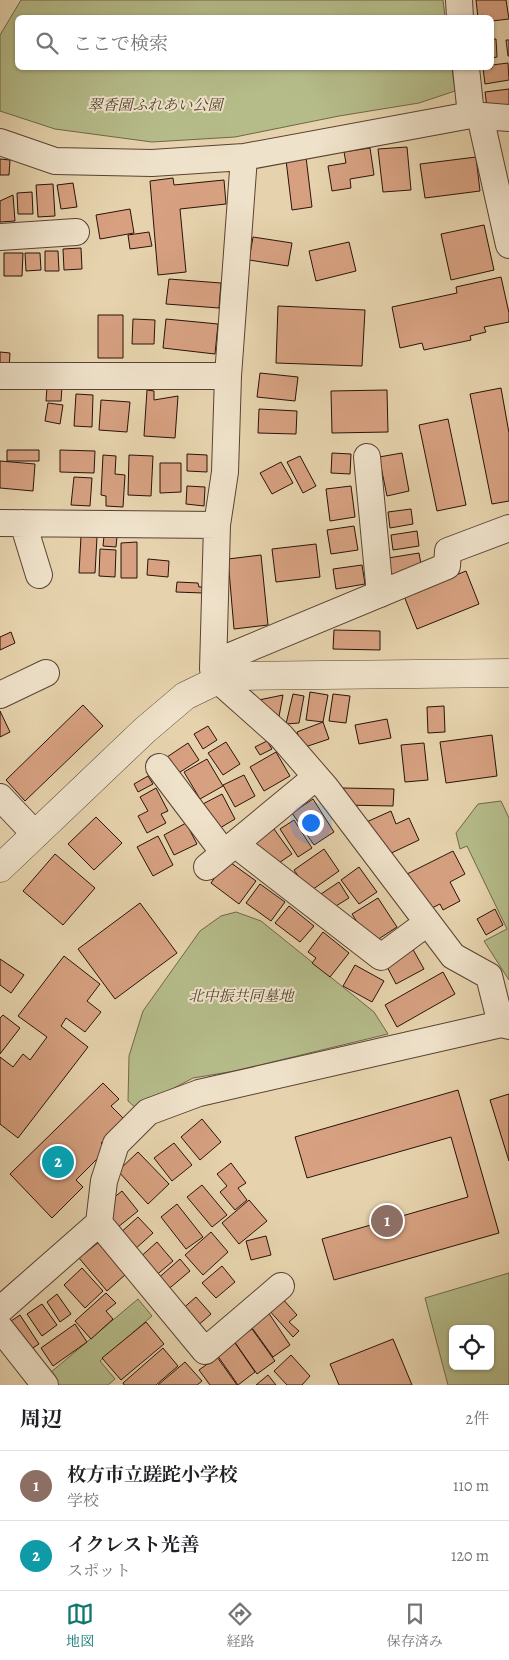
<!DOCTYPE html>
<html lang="ja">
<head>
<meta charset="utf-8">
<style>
  body { margin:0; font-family:Alegreya,"Noto Serif JP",serif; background:#f2f2f2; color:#202124 }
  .controls { position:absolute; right:15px; bottom:15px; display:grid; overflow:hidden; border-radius:8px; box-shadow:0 1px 4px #0004 }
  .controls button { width:45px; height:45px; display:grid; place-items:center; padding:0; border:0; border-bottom:1px solid #e0e0e0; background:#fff; color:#202124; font:25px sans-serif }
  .you { position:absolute; left:310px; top:822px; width:18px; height:18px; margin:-12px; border:4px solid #fff; border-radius:50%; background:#1a73e8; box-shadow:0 0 0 8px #1a73e833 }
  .badge { display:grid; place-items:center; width:32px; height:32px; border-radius:50%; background:#0f766e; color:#fff; font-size:16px; font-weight:700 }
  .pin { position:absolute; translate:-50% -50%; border:2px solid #fff; box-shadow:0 1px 5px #0006 }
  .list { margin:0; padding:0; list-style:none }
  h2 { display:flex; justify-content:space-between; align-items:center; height:65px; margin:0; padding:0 20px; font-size:21px }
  h2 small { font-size:16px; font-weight:400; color:#757577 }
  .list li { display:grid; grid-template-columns:32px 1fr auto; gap:15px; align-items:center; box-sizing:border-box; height:70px; padding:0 20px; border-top:1px solid #e0e0e0 }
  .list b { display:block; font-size:19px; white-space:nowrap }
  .list p { margin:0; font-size:16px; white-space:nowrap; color:#757577 }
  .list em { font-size:16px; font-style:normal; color:#757577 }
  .icon { flex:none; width:28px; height:28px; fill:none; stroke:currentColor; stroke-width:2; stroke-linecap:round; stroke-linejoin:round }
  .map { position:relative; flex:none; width:509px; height:1385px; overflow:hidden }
  .search { position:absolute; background:#fff; box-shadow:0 1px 4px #0004; left:15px; right:15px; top:15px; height:55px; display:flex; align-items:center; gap:12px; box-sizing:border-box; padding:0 18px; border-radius:8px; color:#757577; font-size:19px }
  .sheet { height:205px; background:#fff }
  nav { display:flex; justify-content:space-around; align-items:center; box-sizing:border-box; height:70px; border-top:1px solid #e0e0e0; background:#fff; font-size:14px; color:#757577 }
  nav a { display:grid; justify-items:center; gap:2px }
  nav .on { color:#0f766e }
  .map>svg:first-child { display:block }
</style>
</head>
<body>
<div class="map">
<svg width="509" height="1385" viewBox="0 0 509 1385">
  <rect width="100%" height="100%" fill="#e6d3ad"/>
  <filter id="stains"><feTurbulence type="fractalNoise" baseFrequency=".004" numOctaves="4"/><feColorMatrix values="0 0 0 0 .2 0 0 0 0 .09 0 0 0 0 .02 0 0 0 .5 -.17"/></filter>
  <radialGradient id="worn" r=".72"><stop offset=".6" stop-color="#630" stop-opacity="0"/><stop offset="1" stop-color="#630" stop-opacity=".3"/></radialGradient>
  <!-- green -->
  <path fill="#b5bc8a" stroke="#70674a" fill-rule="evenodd" d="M21,0H443L445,17L18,18V68H452L455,91L419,103L339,116L235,137L152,142L55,129L0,111V35Z
    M501,801L509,818V980L484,941L507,929L467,846L460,849L456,833L478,804Z
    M236,912L261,921L374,1012L388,1034L235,1071L193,1078L136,1108L128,1101L129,1056L143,1011L200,931L221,916Z
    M509,1273V1385H448L425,1298ZM453,1329H490V1366H453Z
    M138,1299L152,1316L100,1361L115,1379L108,1385H50L44,1378Z"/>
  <!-- building -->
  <path fill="#d7a181" stroke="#2b1209" d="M476,0H506L509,19L492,21V18H478Z
    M492,39H496L497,57L492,58Z
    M506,40H509V56H508Z
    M508,63L509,80L485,84L483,68H492V65Z
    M509,89V105L487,107L485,92Z
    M407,147L411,190L383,192L378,149Z
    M370,148L374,175L350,179L351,188L332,191L328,166L346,163L344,152Z
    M306,157L312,207L292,210L286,160Z
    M476,157L480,191L425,198L420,164Z
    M0,159L10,160L9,175H0Z
    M173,178L174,185L224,180L226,204L180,209L186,272L158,275L150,181Z
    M73,183L77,207L61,209L57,185Z
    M53,184L55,216L38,217L36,185Z
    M32,192L33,214H18L17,193Z
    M13,195L15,221L0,222V201Z
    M130,209L134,233L100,239L96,215Z
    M484,225L494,270L451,280L441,234Z
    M149,232L152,246L130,249L128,235Z
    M253,237L292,243L288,266L249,260Z
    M349,242L356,271L316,281L309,251Z
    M81,248L82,269L64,270L63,249Z
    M45,251H58L59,271H45Z
    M4,253H23L22,276H4Z
    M25,253H40L41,270L26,271Z
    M501,277L509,313V322L484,327L486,332L470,336L471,340L424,350L422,343L400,348L392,307L457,293L456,287Z
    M169,279L221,283L219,308L166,304Z
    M278,306L365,310L362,366L276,363Z
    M98,315H123V358H98Z
    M133,319L155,320L154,344H132Z
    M166,319L218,324L215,354L163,348Z
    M0,352L10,353L9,369L0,368Z
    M260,373L298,377L295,401L257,397Z
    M47,387H62L61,401H46Z
    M501,388L509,433V501L492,504L470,394Z
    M147,390L154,391V400L178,396L175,438L144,436Z
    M387,390L388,432L332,433L331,391Z
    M76,394L93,395L92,427L74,426Z
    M101,400L130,402L127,432L99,430Z
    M48,403L63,405L60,424L45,421Z
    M259,409L297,411L296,434L258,433Z
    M448,419L466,505L437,511L419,425Z
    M7,450H39V461H7Z
    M60,450L95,451L94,473L60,472Z
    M332,453L351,454L350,474L331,473Z
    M402,453L409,491L387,496L379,457Z
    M187,454L207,455V472L187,471Z
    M103,455L116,456L115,474L125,475L123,507L106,506V496L101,495Z
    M129,455L153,456L151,496L128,495Z
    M300,456L316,486L303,493L287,462Z
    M0,461L35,464L33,491L0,488Z
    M281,462L293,483L272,494L260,473Z
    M160,463H181V492L160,493Z
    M74,477L92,478L90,506L71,505Z
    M187,486L205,487L204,506L186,504Z
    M351,486L355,517L330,521L326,489Z
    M411,509L413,524L390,528L388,512Z
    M354,526L358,550L331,554L327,530Z
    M417,531L419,546L393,550L391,535Z
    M81,536L97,537L95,573H79Z
    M104,536L117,537L116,547L103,546Z
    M137,542V578H121V543Z
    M316,544L320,577L276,582L272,549Z
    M100,549L116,550L115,577L99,576Z
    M419,553L422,570L391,575L388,558Z
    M261,555L268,625L234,629L228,559Z
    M148,559L169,561L168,577L147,575Z
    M362,565L365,584L336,589L333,569Z
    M466,571L479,604L417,629L404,596Z
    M177,582L198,583L199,587H203V593L176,592Z
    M334,630L380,631V650L333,649Z
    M11,632L15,643L0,650V637Z
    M310,692L328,695L323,722L306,720Z
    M293,694L304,696L299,723L286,724Z
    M333,694L350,696L346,723L329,721Z
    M283,695L278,722L249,702Z
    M83,705L103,726L25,801L6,780Z
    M444,706L445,732L428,733L427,707Z
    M0,711L10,732L0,737Z
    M387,719L391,738L359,744L355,725Z
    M323,722L329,739L302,748L297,732Z
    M208,726L217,740L203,749L194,734Z
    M492,735L497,776L446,783L440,742Z
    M267,741L272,749L260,755L255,747Z
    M226,742L240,764L223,775L208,753Z
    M188,743L199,760L177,774L167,757Z
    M424,743L428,780L405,782L401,745Z
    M276,752L290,776L264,791L250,767Z
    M207,759L223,786L200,799L184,772Z
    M244,775L255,796L235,807L223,785Z
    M148,776L153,784L138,792L134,784Z
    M156,788L168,811L161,814L166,823L147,833L138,816L148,811L140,797Z
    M343,788L394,789L393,806L343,805Z
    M222,794L235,819L215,831L201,805Z
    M313,799L334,832L314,845L292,813Z
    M391,811L396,824L409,818L419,840L385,856L362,824Z
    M96,817L122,843L94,870L68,844Z
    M294,820L312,848L298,857L280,829Z
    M186,823L197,844L174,855L164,835Z
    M274,829L292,854L273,867L255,842Z
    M158,836L173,865L153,876L137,847Z
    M324,849L339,871L309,892L294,870Z
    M453,851L465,874L450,882L460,901L443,910L440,904L420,914L401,877Z
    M55,854L95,888L63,925L23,891Z
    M227,860L256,881L239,904L211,883Z
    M359,867L377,892L359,904L341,880Z
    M339,882L349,898L331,909L321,894Z
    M260,884L285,902L271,921L246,903Z
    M378,898L397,927L371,944L352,914Z
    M140,903L177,953L115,999L78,949Z
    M289,906L314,926L300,942L275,923Z
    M495,909L503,925L486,935L477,919Z
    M323,932L349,953L330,977L312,963L316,958L308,952Z
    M411,946L424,969L396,984L384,961Z
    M64,956L100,984L87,1001L101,1012L85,1032L66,1018L61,1026L88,1047L18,1138L0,1124V1057L13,1067L23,1054L30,1060L47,1037L18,1016Z
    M0,959L24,975L11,993L0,985Z
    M355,965L384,981L372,1002L343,986Z
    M443,972L455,994L397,1027L385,1005Z
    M3,1015L20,1028L0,1054V1018Z
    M103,1083L119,1099L111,1106L125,1120L101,1143L107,1149L76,1180L83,1187L52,1218L10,1174Z
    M458,1090L499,1233L334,1280L322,1239L468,1197L451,1137L307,1178L295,1137Z
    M509,1094V1161L490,1100Z
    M202,1119L221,1142L200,1160L181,1137Z
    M174,1143L192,1165L172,1181L154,1158Z
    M138,1152L169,1184L148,1204L118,1171Z
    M231,1163L246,1183L238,1188L247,1200L235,1210L220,1192L227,1186L217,1174Z
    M202,1185L227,1215L212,1227L187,1197Z
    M122,1191L138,1211L118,1227L102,1207Z
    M249,1200L267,1221L239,1244L222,1223Z
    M177,1204L203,1237L186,1249L161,1217Z
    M138,1217L153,1233L134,1250L119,1234Z
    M211,1232L228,1252L203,1275L185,1255Z
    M266,1236L271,1255L251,1260L246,1241Z
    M99,1242L126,1274L107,1291L79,1258Z
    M157,1242L173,1261L153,1278L137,1260Z
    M180,1259L190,1271L165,1292L155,1281Z
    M222,1266L235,1282L216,1298L202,1283Z
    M82,1268L103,1291L85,1308L64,1285Z
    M106,1293L116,1303L106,1311L113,1319L91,1339L75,1321Z
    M57,1294L71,1314L60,1322L47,1302Z
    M196,1297L211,1314L195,1328L180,1311Z
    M281,1297L297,1315L289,1322L299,1331L293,1337L268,1309Z
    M42,1304L57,1325L42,1336L27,1314Z
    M268,1312L290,1345L273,1357L250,1325Z
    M20,1315L39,1344L25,1353L5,1325Z
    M146,1322L164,1344L121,1380L102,1358Z
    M75,1324L87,1342L53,1366L41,1348Z
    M252,1329L275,1361L257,1374L234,1341Z
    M393,1339L412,1385H339L330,1364Z
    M233,1340L255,1372L238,1385L215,1352Z
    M163,1348L178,1366L156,1385H124L123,1383Z
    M291,1355L310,1376L302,1385H287L274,1371Z
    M217,1357L237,1385H210L199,1370Z
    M185,1362L202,1381L197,1385H158Z
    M268,1375L276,1385H256Z"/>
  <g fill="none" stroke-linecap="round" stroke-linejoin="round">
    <!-- minor casing -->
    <g stroke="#5a4232" stroke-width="28">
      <path id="minor" d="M459,0L460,18
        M466,68L471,115
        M480,116L509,245
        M0,142L55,161L152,163L244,157L471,115L509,118
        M244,157L228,376L225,472L217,525L213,669L218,680L281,736L326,788L453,956L489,976L501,1024
        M0,237L76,232
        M0,376H228
        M367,457L380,594
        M0,523L217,525
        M23,523L39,575
        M213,669L228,657L447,566L448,551L509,528
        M0,695L46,673
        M159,767L224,853
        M0,797L35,834
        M235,844L381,957L427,923
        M207,867L316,777
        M281,1286L205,1351L99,1223L104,1181L116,1144L148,1112L199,1093L501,1024L509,1026
        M0,1310L99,1223
        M0,1328L45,1385"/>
    </g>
    <!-- tertiary casing -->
    <g stroke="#5a4232" stroke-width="29">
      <path id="tertiary" d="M0,868L145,730L185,696L218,680L237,676L509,673"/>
    </g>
    <!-- minor -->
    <use href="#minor" stroke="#efe2ca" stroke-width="26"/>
    <!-- tertiary -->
    <use href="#tertiary" stroke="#efe2ca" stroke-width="28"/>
  </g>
  <g text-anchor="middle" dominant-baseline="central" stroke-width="4" stroke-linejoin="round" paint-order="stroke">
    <!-- park labels -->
    <g font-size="15" font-style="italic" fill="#544530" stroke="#efe2ca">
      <text x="155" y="105">翠香園ふれあい公園</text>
      <text x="241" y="996">北中振共同墓地</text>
    </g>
  </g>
  <rect width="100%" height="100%" filter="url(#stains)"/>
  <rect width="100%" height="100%" fill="url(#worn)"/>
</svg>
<div class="controls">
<button><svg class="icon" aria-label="locate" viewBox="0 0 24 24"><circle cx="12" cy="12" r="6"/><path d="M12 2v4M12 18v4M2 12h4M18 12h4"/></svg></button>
</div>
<div class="you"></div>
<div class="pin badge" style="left:387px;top:1221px;background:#8d6e63">1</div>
<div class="pin badge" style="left:58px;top:1162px;background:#0f9aa8">2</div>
<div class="search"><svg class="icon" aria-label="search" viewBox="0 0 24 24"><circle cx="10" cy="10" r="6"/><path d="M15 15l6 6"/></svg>ここで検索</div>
</div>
<section class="sheet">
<h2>周辺<small>2件</small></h2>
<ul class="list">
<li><span class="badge" style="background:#8d6e63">1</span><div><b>枚方市立蹉跎小学校</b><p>学校</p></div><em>110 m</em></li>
<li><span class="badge" style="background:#0f9aa8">2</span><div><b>イクレスト光善</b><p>スポット</p></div><em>120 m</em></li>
</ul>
</section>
<nav>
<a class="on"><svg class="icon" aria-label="map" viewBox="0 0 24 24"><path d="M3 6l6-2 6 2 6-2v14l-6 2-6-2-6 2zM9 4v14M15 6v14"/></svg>地図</a>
<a><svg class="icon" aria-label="directions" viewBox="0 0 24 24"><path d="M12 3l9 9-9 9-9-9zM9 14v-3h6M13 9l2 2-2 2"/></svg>経路</a>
<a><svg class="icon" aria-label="saved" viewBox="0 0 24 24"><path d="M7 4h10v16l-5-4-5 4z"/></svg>保存済み</a>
</nav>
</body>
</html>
